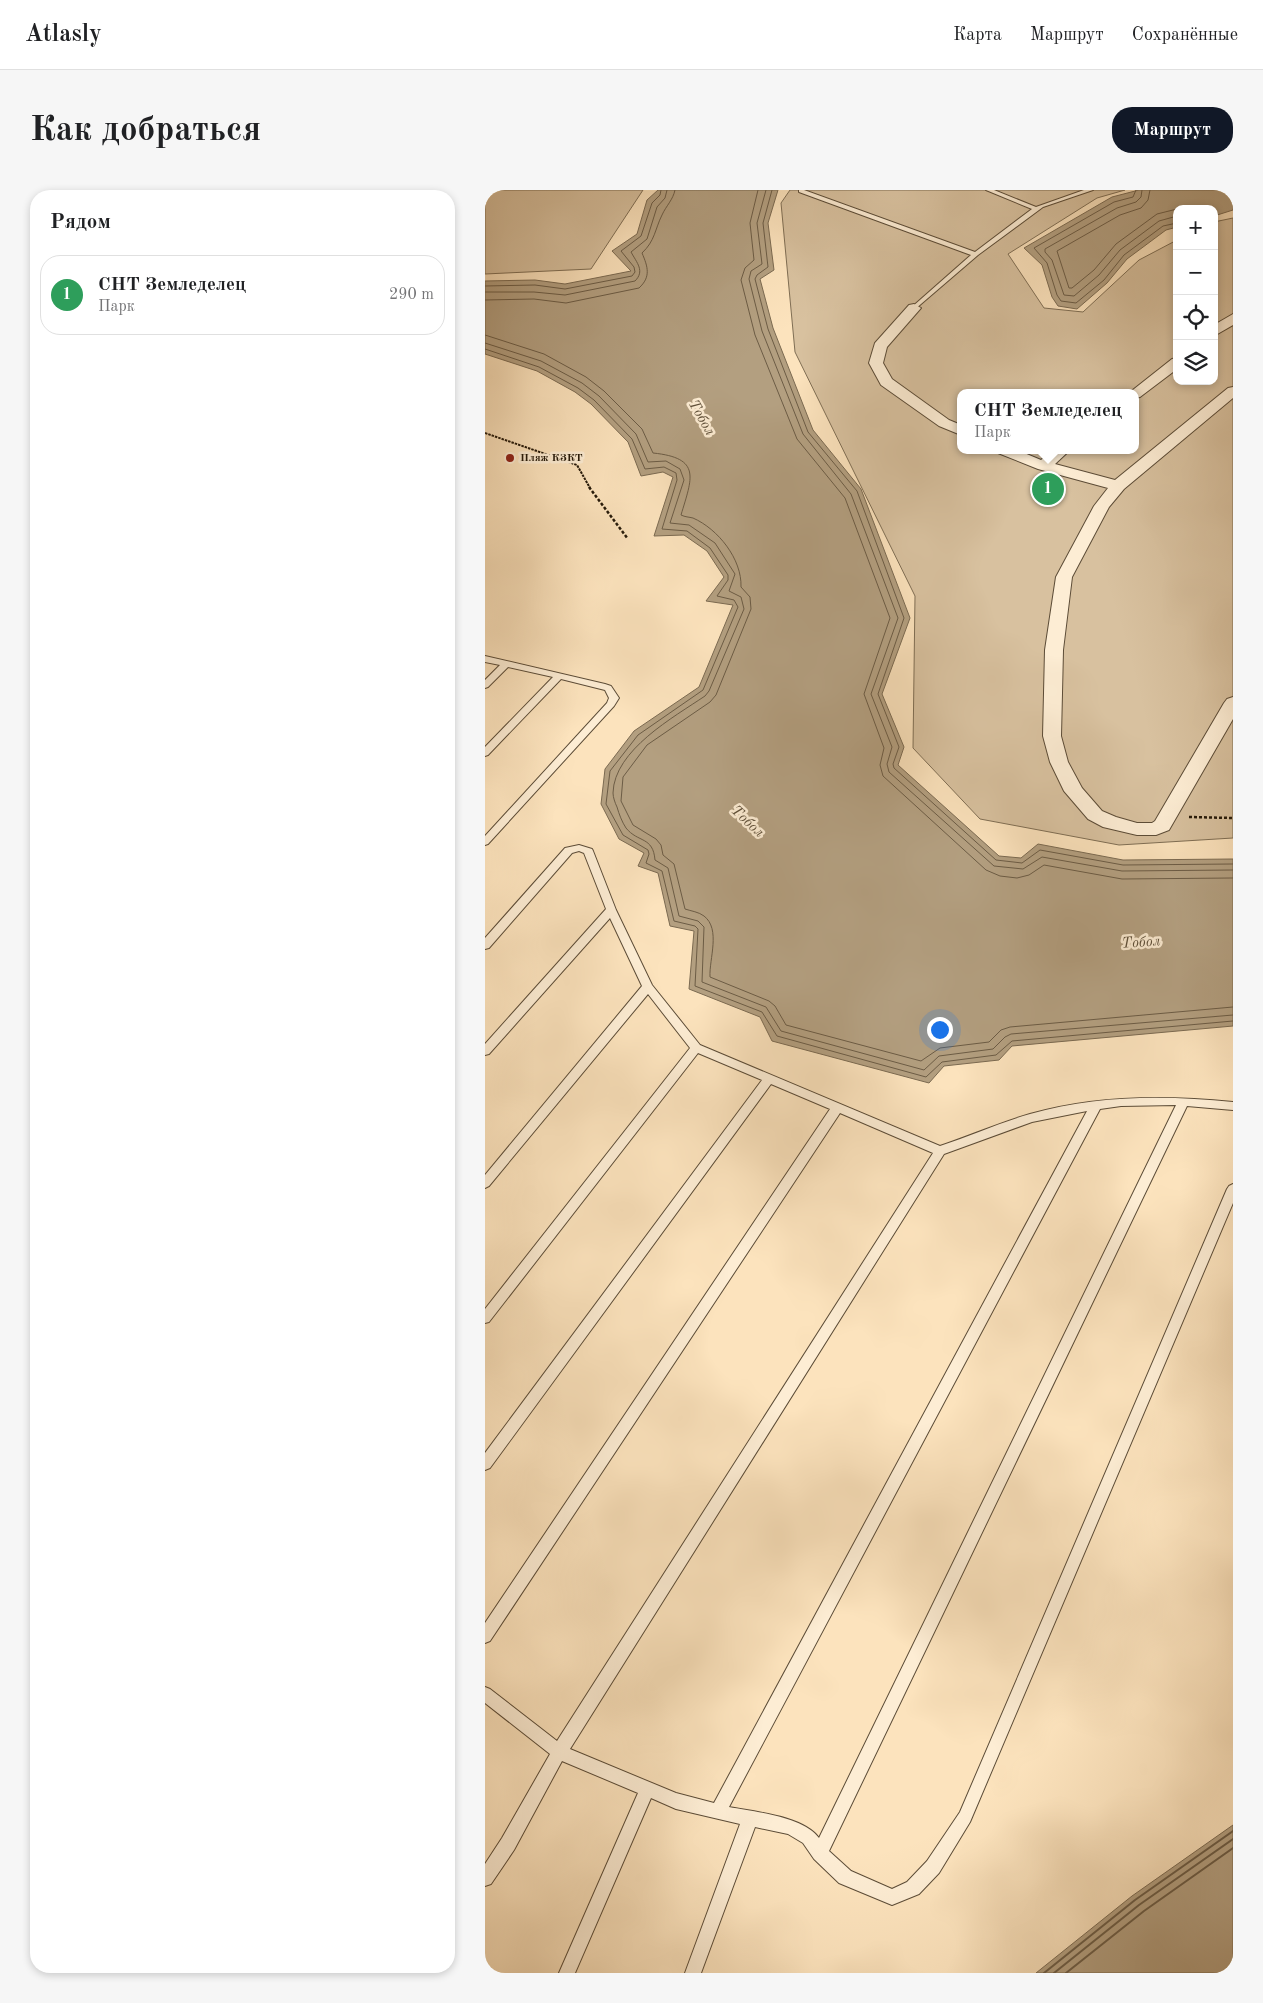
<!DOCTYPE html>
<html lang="ru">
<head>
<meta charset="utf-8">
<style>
  body { margin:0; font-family:"Old Standard TT",serif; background:#f6f6f6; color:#202124 }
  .controls { position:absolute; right:15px; top:15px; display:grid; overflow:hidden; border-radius:10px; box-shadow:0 2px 8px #0003 }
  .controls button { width:45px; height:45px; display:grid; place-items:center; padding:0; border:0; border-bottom:1px solid #e0e0e0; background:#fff; color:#202124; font:25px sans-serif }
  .you { position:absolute; left:454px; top:839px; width:18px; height:18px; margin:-12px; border:4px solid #fff; border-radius:50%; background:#1a73e8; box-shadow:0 0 0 8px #1a73e833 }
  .badge { display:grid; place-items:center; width:32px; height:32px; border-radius:50%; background:#111827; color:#fff; font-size:16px; font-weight:700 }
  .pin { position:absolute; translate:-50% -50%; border:2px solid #fff; box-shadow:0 1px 5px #0006 }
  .popup { position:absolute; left:472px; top:199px; width:182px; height:65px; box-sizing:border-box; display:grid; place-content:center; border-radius:10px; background:#fff; filter:drop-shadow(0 1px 4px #0005); font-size:16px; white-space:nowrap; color:#757577 }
  .popup b { font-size:19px; color:#202124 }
  .popup::after { content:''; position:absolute; left:50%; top:100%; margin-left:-10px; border:10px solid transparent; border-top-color:#fff }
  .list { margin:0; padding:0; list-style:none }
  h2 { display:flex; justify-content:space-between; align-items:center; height:65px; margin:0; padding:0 20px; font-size:21px }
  h2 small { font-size:16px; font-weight:400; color:#757577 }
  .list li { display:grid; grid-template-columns:32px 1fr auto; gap:15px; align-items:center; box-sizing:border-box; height:80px; margin:0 10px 10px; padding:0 10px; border:1px solid #e0e0e0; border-radius:20px }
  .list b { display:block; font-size:19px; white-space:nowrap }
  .list p { margin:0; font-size:16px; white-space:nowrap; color:#757577 }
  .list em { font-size:16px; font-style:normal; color:#757577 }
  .icon { flex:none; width:28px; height:28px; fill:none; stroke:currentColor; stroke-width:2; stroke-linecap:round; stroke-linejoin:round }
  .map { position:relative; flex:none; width:748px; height:1783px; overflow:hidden; border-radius:20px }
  header { display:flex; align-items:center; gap:30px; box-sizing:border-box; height:70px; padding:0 25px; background:#fff; border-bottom:1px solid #e0e0e0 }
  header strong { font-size:24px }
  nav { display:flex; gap:28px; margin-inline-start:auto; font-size:18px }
  .intro { display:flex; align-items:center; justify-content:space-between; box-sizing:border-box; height:120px; padding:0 30px }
  h1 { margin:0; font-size:35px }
  .button { padding:12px 22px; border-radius:20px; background:#111827; color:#fff; font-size:18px; font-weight:700 }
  main { display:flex; gap:30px; padding:0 30px }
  aside { flex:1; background:#fff; border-radius:20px; box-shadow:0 2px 8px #0003 }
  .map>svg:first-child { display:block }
</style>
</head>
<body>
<header>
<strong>Atlasly</strong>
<nav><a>Карта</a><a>Маршрут</a><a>Сохранённые</a></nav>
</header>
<div class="intro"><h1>Как добраться</h1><a class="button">Маршрут</a></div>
<main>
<aside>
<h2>Рядом<small></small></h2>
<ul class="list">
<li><span class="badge" style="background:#2e9e5b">1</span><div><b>СНТ Земледелец</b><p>Парк</p></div><em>290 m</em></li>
</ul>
</aside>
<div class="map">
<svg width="748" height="1783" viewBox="0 0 748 1783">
  <rect width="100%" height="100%" fill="#fce3bd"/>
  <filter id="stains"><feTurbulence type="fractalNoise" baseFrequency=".004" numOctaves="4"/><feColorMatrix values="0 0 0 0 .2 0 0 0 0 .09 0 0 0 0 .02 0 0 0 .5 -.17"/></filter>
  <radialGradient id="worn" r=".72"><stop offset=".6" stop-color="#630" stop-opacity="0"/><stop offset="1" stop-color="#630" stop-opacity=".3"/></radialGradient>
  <!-- green -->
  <path fill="#d8c19f" stroke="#7f6e54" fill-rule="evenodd" d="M0,0H158L106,79L0,84Z
    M305,0H640L612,8L523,64L559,118L598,122L654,70L692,50V191H729V32L748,28V648L634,655L495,629L428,558L430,406L310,162L296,13ZM476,203H650V260H476Z"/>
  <!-- water -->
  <path fill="#b39f80" stroke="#7b6a51" d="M173,0H293L283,33L289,80L275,89L288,138L328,240L376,299L425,428L397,504L419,557L413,575L514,666L536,668L553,654L638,670L748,669V836L527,856L514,870L459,876L444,893L287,851L275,827L204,799L209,741L185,736L173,683L153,676L159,663L134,649L116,614L120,579L149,541L214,497L248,415L221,411L239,387L222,361L199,345L169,346L188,287L178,282L156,286L143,252L106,214L90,202L52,181L0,164V91L50,90L80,94L146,81L127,61L152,44L162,10Z
    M654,0H748V20L729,26V19H692V37L681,40L642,69L622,93L592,119L573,116L567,107L557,75L539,58L627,7Z
    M748,1635V1783H551L647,1706Z"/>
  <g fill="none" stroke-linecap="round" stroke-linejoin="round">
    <!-- shore-far1 -->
    <path stroke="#6c5c45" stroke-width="1" d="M273,0L265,33L269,70L260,78L256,90L270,145L312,249L360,308L405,428L379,504L399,558L395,575L398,586L501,680L515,686L532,688L544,685L559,675L637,689L748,688
      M281,0L272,33L277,74L266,81L264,89L277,141L318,244L366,304L413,428L386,504L407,557L402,574L404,582L509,676L538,679L557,667L637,681L748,680
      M287,0L278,33L283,77L272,85L270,89L283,139L323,242L372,301L419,428L393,504L414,557L408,574L409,578L511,670L537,673L555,660L638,675L748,674
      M651,0L648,7L629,12L549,58L562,73L572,105L576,111L591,113L619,90L639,65L678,36L692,33
      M657,0L656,7L651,12L632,18L560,59V62L567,70L579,105L589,106L614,85L635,60L674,31L692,26
      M665,0L663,10L656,18L635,25L572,61L584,98H587L609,80L631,54L672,24L692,19
      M0,96L50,95L80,99L147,86L150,82L149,77L136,61L156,46L167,13L175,5L176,0
      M0,102H49L80,105L150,91C160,81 152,73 146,62L162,49L172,17L180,8L182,0
      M0,110L49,109L81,113L154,98C166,87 163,77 157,63C170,51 170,39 177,25C181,16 188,10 190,0
      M0,145L59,164L101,187L119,201L157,239L168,263C217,268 207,288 196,325C200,327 204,327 208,328C233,339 257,369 256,397L265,407L266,419L231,505L225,512L162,555L138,587L136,611L148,635L171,649L176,655L178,665L189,674L200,719C206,721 214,722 219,726C236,739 224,769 225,787L284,811L290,816L301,835L436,871L455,858L504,852L516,840L525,837L748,817
      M0,153L56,171L97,193L114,206L151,244L163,272L181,271L195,279L199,290L185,333L204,335L230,353L250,384L244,401L256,407L259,419L224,501L220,506C189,527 129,560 128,603C128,607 130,613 132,617C134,624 137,632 141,638C153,653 168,646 170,670L183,678L194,726L213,731L219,737L217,792L281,817L296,841L439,880L454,866L508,859L520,847L526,844L748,825
      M0,159L54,177L93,198L109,210L147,249L160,279L179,277L191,283L192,290L177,339L202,341L225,358L243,385V390L232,406L249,410L253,417L218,500L153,545L125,581L121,614L138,645L163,660L164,664L161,673L177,681L189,731L210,736L213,739L210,796L277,822L292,846L441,887L457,872L511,865L527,851L748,831"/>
    <!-- shore -->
    <path stroke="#6c5c45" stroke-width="2" d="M559,1783L650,1710L748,1641
      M569,1783L654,1715L748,1649
      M581,1783L659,1721L748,1658"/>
    <!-- lane casing -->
    <g stroke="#5c4c37" stroke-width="2">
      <path id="lane" d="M314,0H319L490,62L547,19L501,0H509L551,17L599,0H608L558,17L493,65L429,120L427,119V117L486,65L314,2Z
        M0,466L120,494L126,496L134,508L129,516L3,654L0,655V646L122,513L124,508L120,500L76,489L3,565L0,566V557L68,487L23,477L3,497L0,498V490L15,475L0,472Z
        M94,655L107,659L108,661L131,720L167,795L215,855L455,956C485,946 514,933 545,924C611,905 680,905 748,912V920L702,916L344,1661L366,1681L407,1699L422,1692L442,1671L475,1622L742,999L744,996L748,994V1013L485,1632L454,1683L434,1704L407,1715L354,1693L329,1669L318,1653L303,1644L270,1637L216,1783H200L255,1634L191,1619L166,1608L90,1783H74L153,1603L77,1571L29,1660L6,1694L0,1696V1674L17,1648L65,1564L0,1513V1497L5,1499L72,1551L448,963L355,923L5,1451L0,1453V1433L345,919L286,894L5,1278L0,1280V1263L277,890L213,863L4,1132L0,1133V1119L205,858L163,804L4,996L0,998V985L157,796L125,728L4,864L0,865V854L121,719L99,663L94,661L87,663L4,758L0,759V748L80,658ZM691,915L334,1648C318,1626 270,1622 244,1617L615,919L636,916ZM602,921L229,1613L191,1603L85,1559L459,964L547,932Z"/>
    </g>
    <!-- street casing -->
    <g stroke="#5c4c37" stroke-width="2">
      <path id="street" d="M429,114L436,118L402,157L398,173L407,189L464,230L476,235V245L454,236L396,195L384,173L390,153L424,115Z
        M748,124V135L729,146V135Z
        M692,168V179L655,207L650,208V203H644L687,169Z
        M748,197V208L639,299L624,317L587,387L578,460L576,546L583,572L597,598L617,621L631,627L652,633H667L670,631L739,513L742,509L748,507V529L684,640L671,645H652L618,637L603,629L579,601L565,572L558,546L560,460L571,387L609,316L623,298L553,279L513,263L511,260H532L556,270L568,260H585L570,274L630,290L743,198Z"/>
    </g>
    <!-- path-far1 -->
    <path stroke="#261a0a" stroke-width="2" stroke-dasharray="2.5 1" stroke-linecap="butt" d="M0,243L92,275L105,298"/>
    <!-- path -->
    <path stroke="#261a0a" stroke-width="2.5" stroke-dasharray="3 2" stroke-linecap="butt" d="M104,297L143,349
      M704,627L748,628"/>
    <!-- lane -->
    <use href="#lane" fill="#fdedd4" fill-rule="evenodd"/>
    <!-- street -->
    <use href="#street" fill="#fdedd4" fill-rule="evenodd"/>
  </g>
  <!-- markers -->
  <circle fill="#8f2418" stroke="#fdedd4" stroke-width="2" cx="25" cy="268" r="5"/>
  <g text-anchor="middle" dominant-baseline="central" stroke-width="5" stroke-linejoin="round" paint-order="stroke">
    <!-- far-poi labels -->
    <g font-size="11" font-weight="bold" fill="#261a0a" stroke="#fdedd4" text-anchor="start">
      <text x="35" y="268">Пляж КЗКТ</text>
    </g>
    <!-- water labels -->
    <g font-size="15" font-style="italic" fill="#5e4f39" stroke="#fdedd4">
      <text transform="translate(216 228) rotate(60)">Тобол</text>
      <text transform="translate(262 632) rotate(43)">Тобол</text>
      <text transform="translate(656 753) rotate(-4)">Тобол</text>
    </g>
  </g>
  <rect width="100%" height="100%" filter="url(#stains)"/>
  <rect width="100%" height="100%" fill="url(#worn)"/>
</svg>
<div class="controls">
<button>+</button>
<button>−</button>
<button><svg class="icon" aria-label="locate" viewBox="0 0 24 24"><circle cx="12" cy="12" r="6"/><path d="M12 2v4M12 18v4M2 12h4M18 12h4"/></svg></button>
<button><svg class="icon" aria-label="layers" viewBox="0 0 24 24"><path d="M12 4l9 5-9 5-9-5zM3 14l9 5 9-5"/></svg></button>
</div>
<div class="you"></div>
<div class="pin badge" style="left:563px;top:299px;background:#2e9e5b">1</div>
<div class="popup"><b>СНТ Земледелец</b>Парк</div>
</div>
</main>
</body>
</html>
